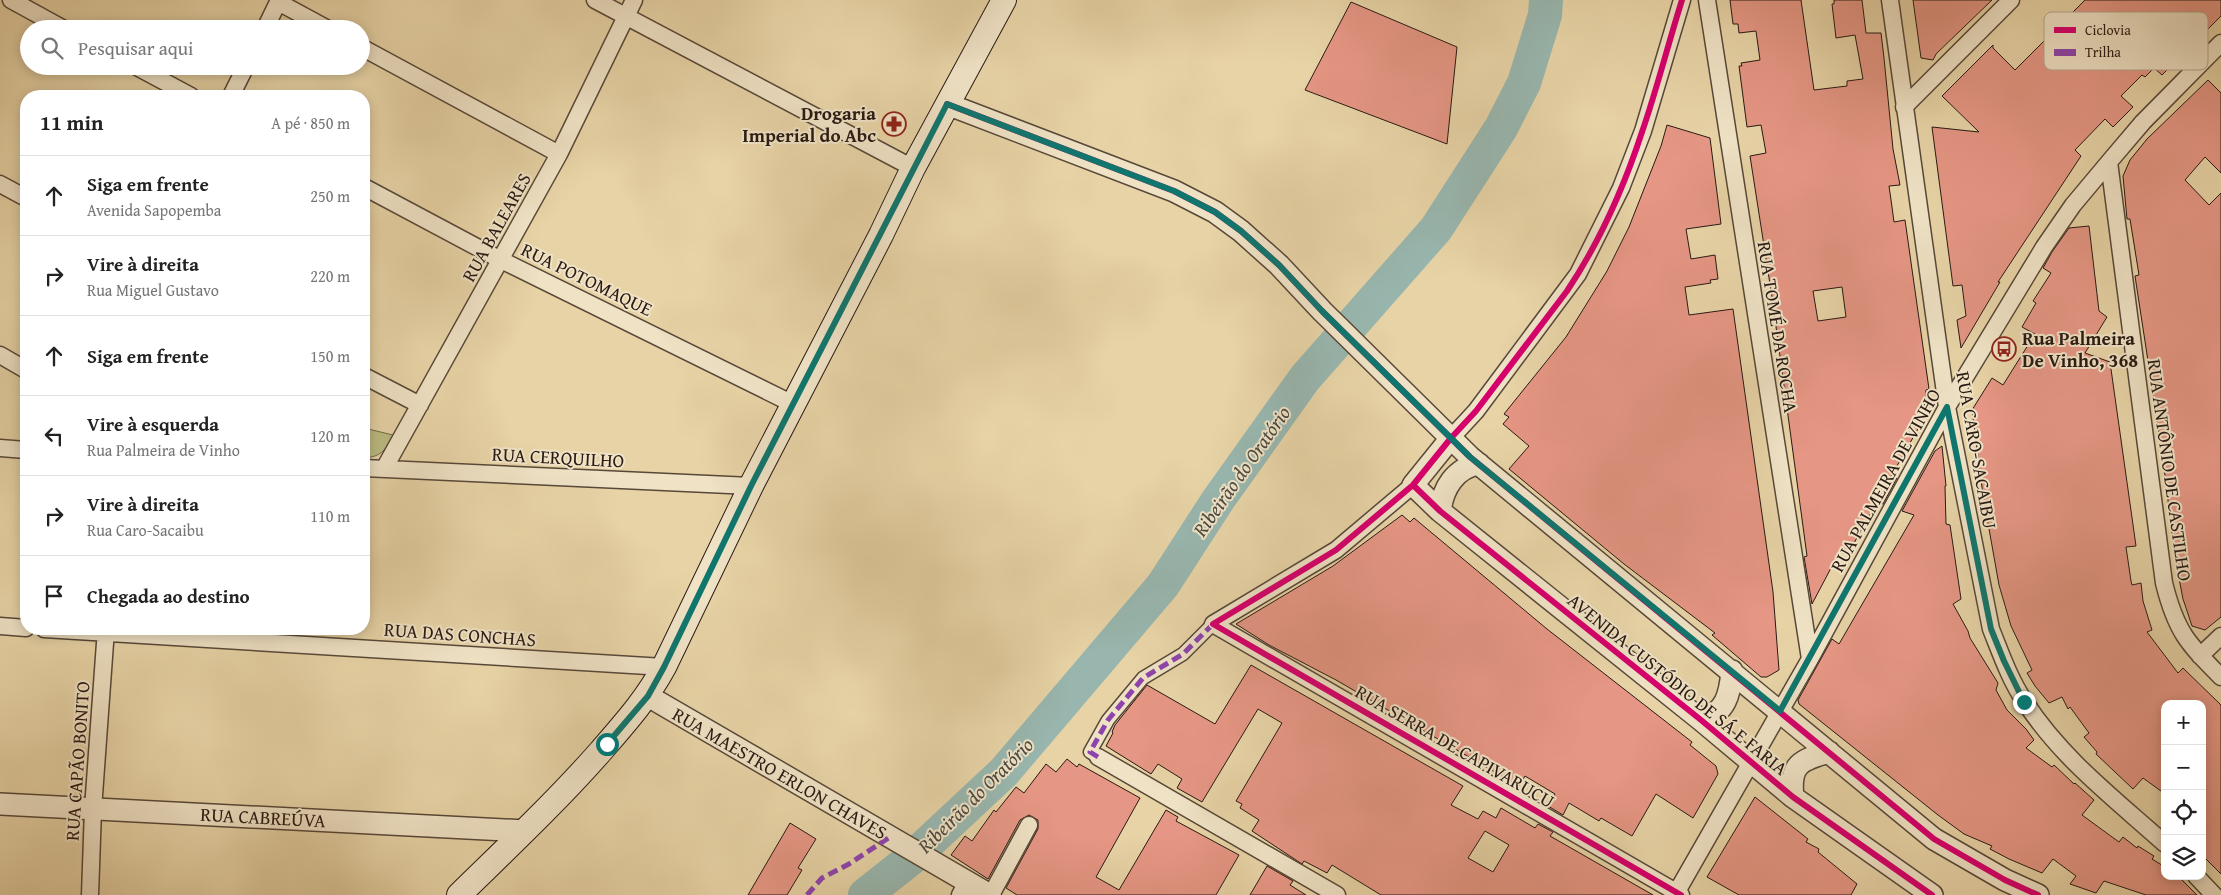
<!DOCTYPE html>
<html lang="pt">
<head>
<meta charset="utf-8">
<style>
  body { margin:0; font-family:"Gentium Book Plus",serif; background:#f2f2f2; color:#222 }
  .controls { position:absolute; right:15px; bottom:15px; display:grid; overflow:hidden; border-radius:10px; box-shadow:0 2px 12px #0003 }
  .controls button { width:45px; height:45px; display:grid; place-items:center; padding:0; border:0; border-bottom:1px solid #e0e0e0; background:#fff; color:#222; font:25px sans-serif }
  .stop { position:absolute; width:15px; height:15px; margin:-11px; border:4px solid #0f766e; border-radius:50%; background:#fff }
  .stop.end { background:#0f766e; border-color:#fff; box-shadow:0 1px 5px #0008 }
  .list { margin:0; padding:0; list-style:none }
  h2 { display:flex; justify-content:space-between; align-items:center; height:65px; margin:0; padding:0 20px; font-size:21px }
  h2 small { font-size:16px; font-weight:400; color:#767676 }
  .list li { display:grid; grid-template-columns:32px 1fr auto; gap:15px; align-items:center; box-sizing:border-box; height:80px; padding:0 20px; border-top:1px solid #e0e0e0 }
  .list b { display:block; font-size:19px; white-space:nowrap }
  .list p { margin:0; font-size:16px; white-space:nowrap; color:#767676 }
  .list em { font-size:16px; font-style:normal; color:#767676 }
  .icon { flex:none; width:28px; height:28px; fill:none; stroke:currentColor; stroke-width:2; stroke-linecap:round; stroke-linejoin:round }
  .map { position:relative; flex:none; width:2221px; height:895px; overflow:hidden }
  .search { position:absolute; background:#fff; box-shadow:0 2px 12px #0003; left:20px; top:20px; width:350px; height:55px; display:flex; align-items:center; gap:12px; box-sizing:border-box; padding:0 18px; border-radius:28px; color:#767676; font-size:19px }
  .panel { position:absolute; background:#fff; box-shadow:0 2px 12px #0003; left:20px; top:90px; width:350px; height:545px; border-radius:20px }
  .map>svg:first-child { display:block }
</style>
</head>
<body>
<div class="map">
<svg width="2221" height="895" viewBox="0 0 2221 895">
  <rect width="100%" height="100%" fill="#e7d3a6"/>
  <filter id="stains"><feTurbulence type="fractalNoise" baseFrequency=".004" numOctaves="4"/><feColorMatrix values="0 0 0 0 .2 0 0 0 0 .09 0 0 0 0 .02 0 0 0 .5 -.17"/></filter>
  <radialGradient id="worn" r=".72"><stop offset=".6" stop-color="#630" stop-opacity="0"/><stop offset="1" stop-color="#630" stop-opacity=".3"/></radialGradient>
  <!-- green -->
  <path fill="#bcbb82" stroke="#726a4a" d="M364,428L393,435C386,450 381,457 364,458Z"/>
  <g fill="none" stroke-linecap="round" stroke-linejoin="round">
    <!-- river -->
    <path stroke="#98b6ae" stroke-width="34" d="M865,895L913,857L1004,772L1163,585L1218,500L1305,378L1436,229L1501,128L1524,83L1545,15L1546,0"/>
  </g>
  <!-- building -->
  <path fill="#e59684" stroke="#291913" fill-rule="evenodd" d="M1730,0H1801L1814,90L1847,86V81L1863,79L1855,35L1836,38L1832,4H1834V0H1862L1866,33H1881L1884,58L1893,149L1900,185L1889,186L1892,207L1894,222L1905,220L1929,389L1926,390L1923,420L1885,487L1897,478L1883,504L1877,502L1849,552L1839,553L1834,567L1831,568L1812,604L1804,557L1807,556L1772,297L1750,156L1766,153L1761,125L1747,127L1739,66H1742L1741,63L1760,60L1756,31L1739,33L1738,24H1733ZM1842,287L1846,317L1818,321L1813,291Z
    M1913,0H1992L1936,54L1933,60L1921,58Z
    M2085,0H2221V16L2162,75L2154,68L2145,77L2142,75L2121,96L2133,107L2113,127L2105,119L2075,150L2081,156L1998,282H2000L1961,348L1957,320L1966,316L1962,285L1953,286L1932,127L1979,132L1942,96L1993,45V48L2015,70L2047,38L2044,35L2064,16L2067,18Z
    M1351,2L1457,47L1447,144L1305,90Z
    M2208,80L2221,93V173L2205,157L2185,180L2209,205L2221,193V617L2205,630L2192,626L2183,599L2175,558L2163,459L2135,276L2139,275L2130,219H2127L2123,176L2130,160L2147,139Z
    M1667,125L1710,138L1721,224L1686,229L1691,259L1715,255L1718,279L1710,280L1711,283L1685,287L1689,315L1733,309L1773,592L1779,670L1767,677H1761L1712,635L1715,633L1624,564L1509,469L1529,446L1503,424L1509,417L1504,414L1566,337L1607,271L1629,227L1661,146Z
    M2089,226L2099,311L2107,317L2085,353L2110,362L2136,546L2126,547L2131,581L2132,585L2141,583L2143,601L2152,630L2147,632L2178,673L2183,668L2221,705V874L2202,855V704H2165V794L2143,778L2133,789L2096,754L2097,752L2084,737L2089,733L2070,707L2068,709L2062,697L2049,703L2035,686L2027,673L2032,670L2011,626L1999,585L1983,495L1972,410L1992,378L2003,385L2035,334L2022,327L2036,303L2033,301L2051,273L2043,268L2052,252L2069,228Z
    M1942,446L1946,486H1945L1946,524L1950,525L1961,599L1953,604L1968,631L1970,638L1998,683L1996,690L2007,710L2026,729L2034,740L2026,748L2052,767L2054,765L2074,784L2075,783L2094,800L2082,815L2119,842L2123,837L2137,848L2138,846L2154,856L2152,859L2165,867V876H2178L2197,895H2146L2104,881L2096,893L2070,884L2076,876L2053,859L2042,873L2009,859L1990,849L1992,846L1964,834L1938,815L1799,704L1798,700L1832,639L1839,644L1914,515L1902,511L1935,451Z
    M1402,515L1410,522L1414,518L1547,629L1692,742L1690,745L1716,766L1718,774L1693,818L1656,794L1632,836L1601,818L1599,821L1569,803L1563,815L1548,806L1555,794L1525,776L1519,786L1336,680L1269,645L1236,624L1333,566Z
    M1251,665L1463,786L1451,805L1478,819L1483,811L1496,818L1501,808L1535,828L1538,824L1553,832L1550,836L1653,895H1381L1332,865L1327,873L1304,861L1302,864L1252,831L1259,820L1240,808L1242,804L1236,801L1282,723L1258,709L1202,802L1177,788L1182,779L1158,764L1151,774L1106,746L1113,733L1112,732L1115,725L1147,685L1215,724ZM1485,831L1509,845L1493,872L1468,858Z
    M1067,759L1077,767L1079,764L1140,798L1096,877L1119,890L1166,810L1178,817L1176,821L1239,855L1216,895H1017L1006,888L1038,829V820L1029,815L1020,820L988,879L951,855L965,836L972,841L994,810L996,812L1016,787L1024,793L1046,764L1056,772Z
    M1755,797L1808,839L1806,842L1819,849L1818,852L1857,884L1851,895H1739L1707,877Z
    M790,823L816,839L798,868L802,870L787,895H748Z
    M1267,866L1293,881L1290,885L1306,895H1250Z"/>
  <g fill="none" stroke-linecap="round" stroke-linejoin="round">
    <!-- pedestrian casing -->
    <g stroke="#584838" stroke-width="15">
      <path id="pedestrian" d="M1098,757L1090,752L1108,720L1143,678L1183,654L1213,624"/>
    </g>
    <!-- minor casing -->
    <g stroke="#584838" stroke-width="19">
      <path id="minor" d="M11,0L64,29
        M595,0L913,168
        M1707,0L1810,659
        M1890,0L1947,407L1991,629C2001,654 2010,680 2025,702C2061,758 2116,800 2165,844
        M278,2L328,29
        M265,29L279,0
        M361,47L559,154
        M135,66L191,96
        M231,96L246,66
        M1904,107L2011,0
        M2109,162L2164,583C2176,631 2187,643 2221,677
        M0,184L26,198
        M364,187L501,260L793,404
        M0,355L26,370
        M364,376L420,405
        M1451,438L1476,411L1578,274L1621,188L1643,131L1682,0
        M0,448L26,450
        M364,468L751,486
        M384,469L559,154L634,0
        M1413,485L1336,550L1213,624L1681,895
        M0,626L26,628
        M44,629L664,667
        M2200,656L2221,636
        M1098,757L1337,895
        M2196,876L2214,895
        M90,895L93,809L106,629
        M960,895L967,882
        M991,895L1029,825
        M1675,895L1810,659L1947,407L2044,247L2073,205L2109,162L2143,122L2221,43"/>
    </g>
    <!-- tertiary casing -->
    <g stroke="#584838" stroke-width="24">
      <path id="tertiary" d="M947,104L1174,191L1215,212L1241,231L1279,265L1322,311L1470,457L1934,839L2005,880L2038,895
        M1451,438L1413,485L1440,511L1701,720L1793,797L1932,895
        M1440,511C1443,488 1455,468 1479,464
        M648,696L990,895
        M1701,720C1726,713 1730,694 1732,671
        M1793,797C1789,764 1801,760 1829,752
        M0,804L525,831"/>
    </g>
    <!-- secondary casing -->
    <g stroke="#291913" stroke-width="26">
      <path id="secondary" d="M459,895C507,848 556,802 600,752C625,723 646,700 664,667L751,486L881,235L913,168L1004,0"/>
    </g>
    <!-- pedestrian -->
    <use href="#pedestrian" stroke="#efe2c5" stroke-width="12"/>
    <!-- minor -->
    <use href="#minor" stroke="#efe2c5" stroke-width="16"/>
    <!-- tertiary -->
    <use href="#tertiary" stroke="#efe2c5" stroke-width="21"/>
    <!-- secondary -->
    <use href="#secondary" stroke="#efe2c5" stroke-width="24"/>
    <!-- quiet -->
    <path stroke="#8e44ad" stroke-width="5" stroke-dasharray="10 5" stroke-linecap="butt" d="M1098,757L1090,752L1108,720L1143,678L1183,654L1213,624
      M807,895L822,878L849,864L890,837"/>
    <!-- cycleway casing -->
    <g stroke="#efe2c5" stroke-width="9">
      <path id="cycleway" d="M947,104L1174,191L1215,212L1241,231L1279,265L1322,311L1470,457L1934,839L2005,880L2038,895
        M1413,485L1440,511L1701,720L1793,797L1932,895
        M1681,895L1213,624L1336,550L1413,485L1451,438L1476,411L1567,291C1599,243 1624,187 1642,132C1657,89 1668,44 1682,0"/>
    </g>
    <!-- cycleway -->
    <use href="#cycleway" stroke="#d6006c" stroke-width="6"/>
  </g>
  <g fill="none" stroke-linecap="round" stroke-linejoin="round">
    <!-- route -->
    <path stroke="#0f766e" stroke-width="6" d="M607,744L648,696L664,667L751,486L947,104L1174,191L1215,212L1241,231L1279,265L1322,311L1470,457L1780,711L1947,407L1991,629L2004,661L2024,702"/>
  </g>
  <!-- icons -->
  <defs>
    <g id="pharmacy-ring" transform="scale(1.25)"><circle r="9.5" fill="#efe2c5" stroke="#8f2418" stroke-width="1.5"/><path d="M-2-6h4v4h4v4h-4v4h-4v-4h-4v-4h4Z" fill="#8f2418"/></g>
    <g id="bus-ring" transform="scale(1.25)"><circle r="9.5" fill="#efe2c5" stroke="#8f2418" stroke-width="1.5"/><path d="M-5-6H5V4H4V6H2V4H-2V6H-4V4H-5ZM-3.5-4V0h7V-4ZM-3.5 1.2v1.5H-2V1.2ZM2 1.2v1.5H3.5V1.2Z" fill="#8f2418"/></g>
  </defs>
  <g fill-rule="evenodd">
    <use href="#pharmacy-ring" x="894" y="124"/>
    <use href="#bus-ring" x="2004" y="349"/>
  </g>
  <g text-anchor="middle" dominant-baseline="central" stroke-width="4" stroke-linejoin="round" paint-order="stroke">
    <!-- poi labels -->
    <g font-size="19" font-weight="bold" fill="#291913" stroke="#efe2c5" text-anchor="end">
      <text x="876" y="113">Drogaria<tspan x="876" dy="22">Imperial do Abc</tspan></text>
      <text x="2022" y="338" text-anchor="start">Rua Palmeira<tspan x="2022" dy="22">De Vinho, 368</tspan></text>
    </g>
    <!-- street labels -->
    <g font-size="19" fill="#291913" stroke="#efe2c5">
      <text transform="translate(496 227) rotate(-61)">RUA BALEARES</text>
      <text transform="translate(587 279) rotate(26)">RUA POTOMAQUE</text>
      <text transform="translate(1778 327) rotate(81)">RUA TOMÉ DA ROCHA</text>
      <text transform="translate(1977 450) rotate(80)">RUA CARO-SACAIBU</text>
      <text transform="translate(558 457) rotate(3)">RUA CERQUILHO</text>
      <text transform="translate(2170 470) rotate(82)">RUA ANTÔNIO DE CASTILHO</text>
      <text transform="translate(1885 480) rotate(-61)">RUA PALMEIRA DE VINHO</text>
      <text transform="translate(460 634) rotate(4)">RUA DAS CONCHAS</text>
      <text transform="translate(1678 684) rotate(39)">AVENIDA CUSTÓDIO DE SÁ E FARIA</text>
      <text transform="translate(1455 746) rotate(30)">RUA SERRA DE CAPIVARUCU</text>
      <text transform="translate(77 761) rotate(-86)">RUA CAPÃO BONITO</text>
      <text transform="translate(780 773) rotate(30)">RUA MAESTRO ERLON CHAVES</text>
      <text transform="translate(263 817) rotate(3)">RUA CABREÚVA</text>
    </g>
    <!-- water labels -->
    <g font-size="20" font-style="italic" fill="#4a4842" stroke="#efe2c5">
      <text transform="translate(1241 471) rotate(-55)">Ribeirão do Oratório</text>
      <text transform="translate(975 795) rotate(-45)">Ribeirão do Oratório</text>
    </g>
  </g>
  <!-- legend -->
  <rect x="2044" y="12" width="164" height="58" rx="8" fill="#efe2c5" stroke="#b4a690" stroke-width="1"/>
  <rect x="2054" y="27" width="22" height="6" fill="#d6006c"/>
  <rect x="2054" y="49" width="22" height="7" fill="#8e44ad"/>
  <g font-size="14" fill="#291913">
    <text x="2085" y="35">Ciclovia</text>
    <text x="2085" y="57">Trilha</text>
  </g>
  <rect width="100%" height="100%" filter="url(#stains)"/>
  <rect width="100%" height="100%" fill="url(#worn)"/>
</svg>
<div class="controls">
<button>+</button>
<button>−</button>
<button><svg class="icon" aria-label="locate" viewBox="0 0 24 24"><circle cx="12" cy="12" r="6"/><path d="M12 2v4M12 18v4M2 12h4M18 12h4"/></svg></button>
<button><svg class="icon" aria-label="layers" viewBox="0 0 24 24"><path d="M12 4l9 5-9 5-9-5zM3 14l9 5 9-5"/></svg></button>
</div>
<div class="stop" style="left:607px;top:744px"></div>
<div class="stop end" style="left:2024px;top:702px"></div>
<div class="search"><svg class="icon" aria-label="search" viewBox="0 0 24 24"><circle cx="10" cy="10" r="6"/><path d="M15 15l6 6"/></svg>Pesquisar aqui</div>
<section class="panel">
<h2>11 min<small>A pé · 850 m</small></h2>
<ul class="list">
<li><svg class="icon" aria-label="ahead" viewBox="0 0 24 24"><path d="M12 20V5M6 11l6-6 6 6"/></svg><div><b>Siga em frente</b><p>Avenida Sapopemba</p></div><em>250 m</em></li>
<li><svg class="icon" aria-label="right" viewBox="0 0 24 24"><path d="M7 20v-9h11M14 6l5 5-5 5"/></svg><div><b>Vire à direita</b><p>Rua Miguel Gustavo</p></div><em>220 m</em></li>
<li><svg class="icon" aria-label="ahead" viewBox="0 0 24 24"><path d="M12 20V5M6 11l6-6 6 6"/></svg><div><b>Siga em frente</b></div><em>150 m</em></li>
<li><svg class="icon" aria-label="left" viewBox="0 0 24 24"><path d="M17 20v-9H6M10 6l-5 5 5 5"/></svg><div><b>Vire à esquerda</b><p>Rua Palmeira de Vinho</p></div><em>120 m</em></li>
<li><svg class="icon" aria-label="right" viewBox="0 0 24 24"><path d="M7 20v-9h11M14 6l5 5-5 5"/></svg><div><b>Vire à direita</b><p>Rua Caro-Sacaibu</p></div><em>110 m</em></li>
<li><svg class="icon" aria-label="arrive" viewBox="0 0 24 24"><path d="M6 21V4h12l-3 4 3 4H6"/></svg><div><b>Chegada ao destino</b></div></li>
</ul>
</section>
</div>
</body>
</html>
